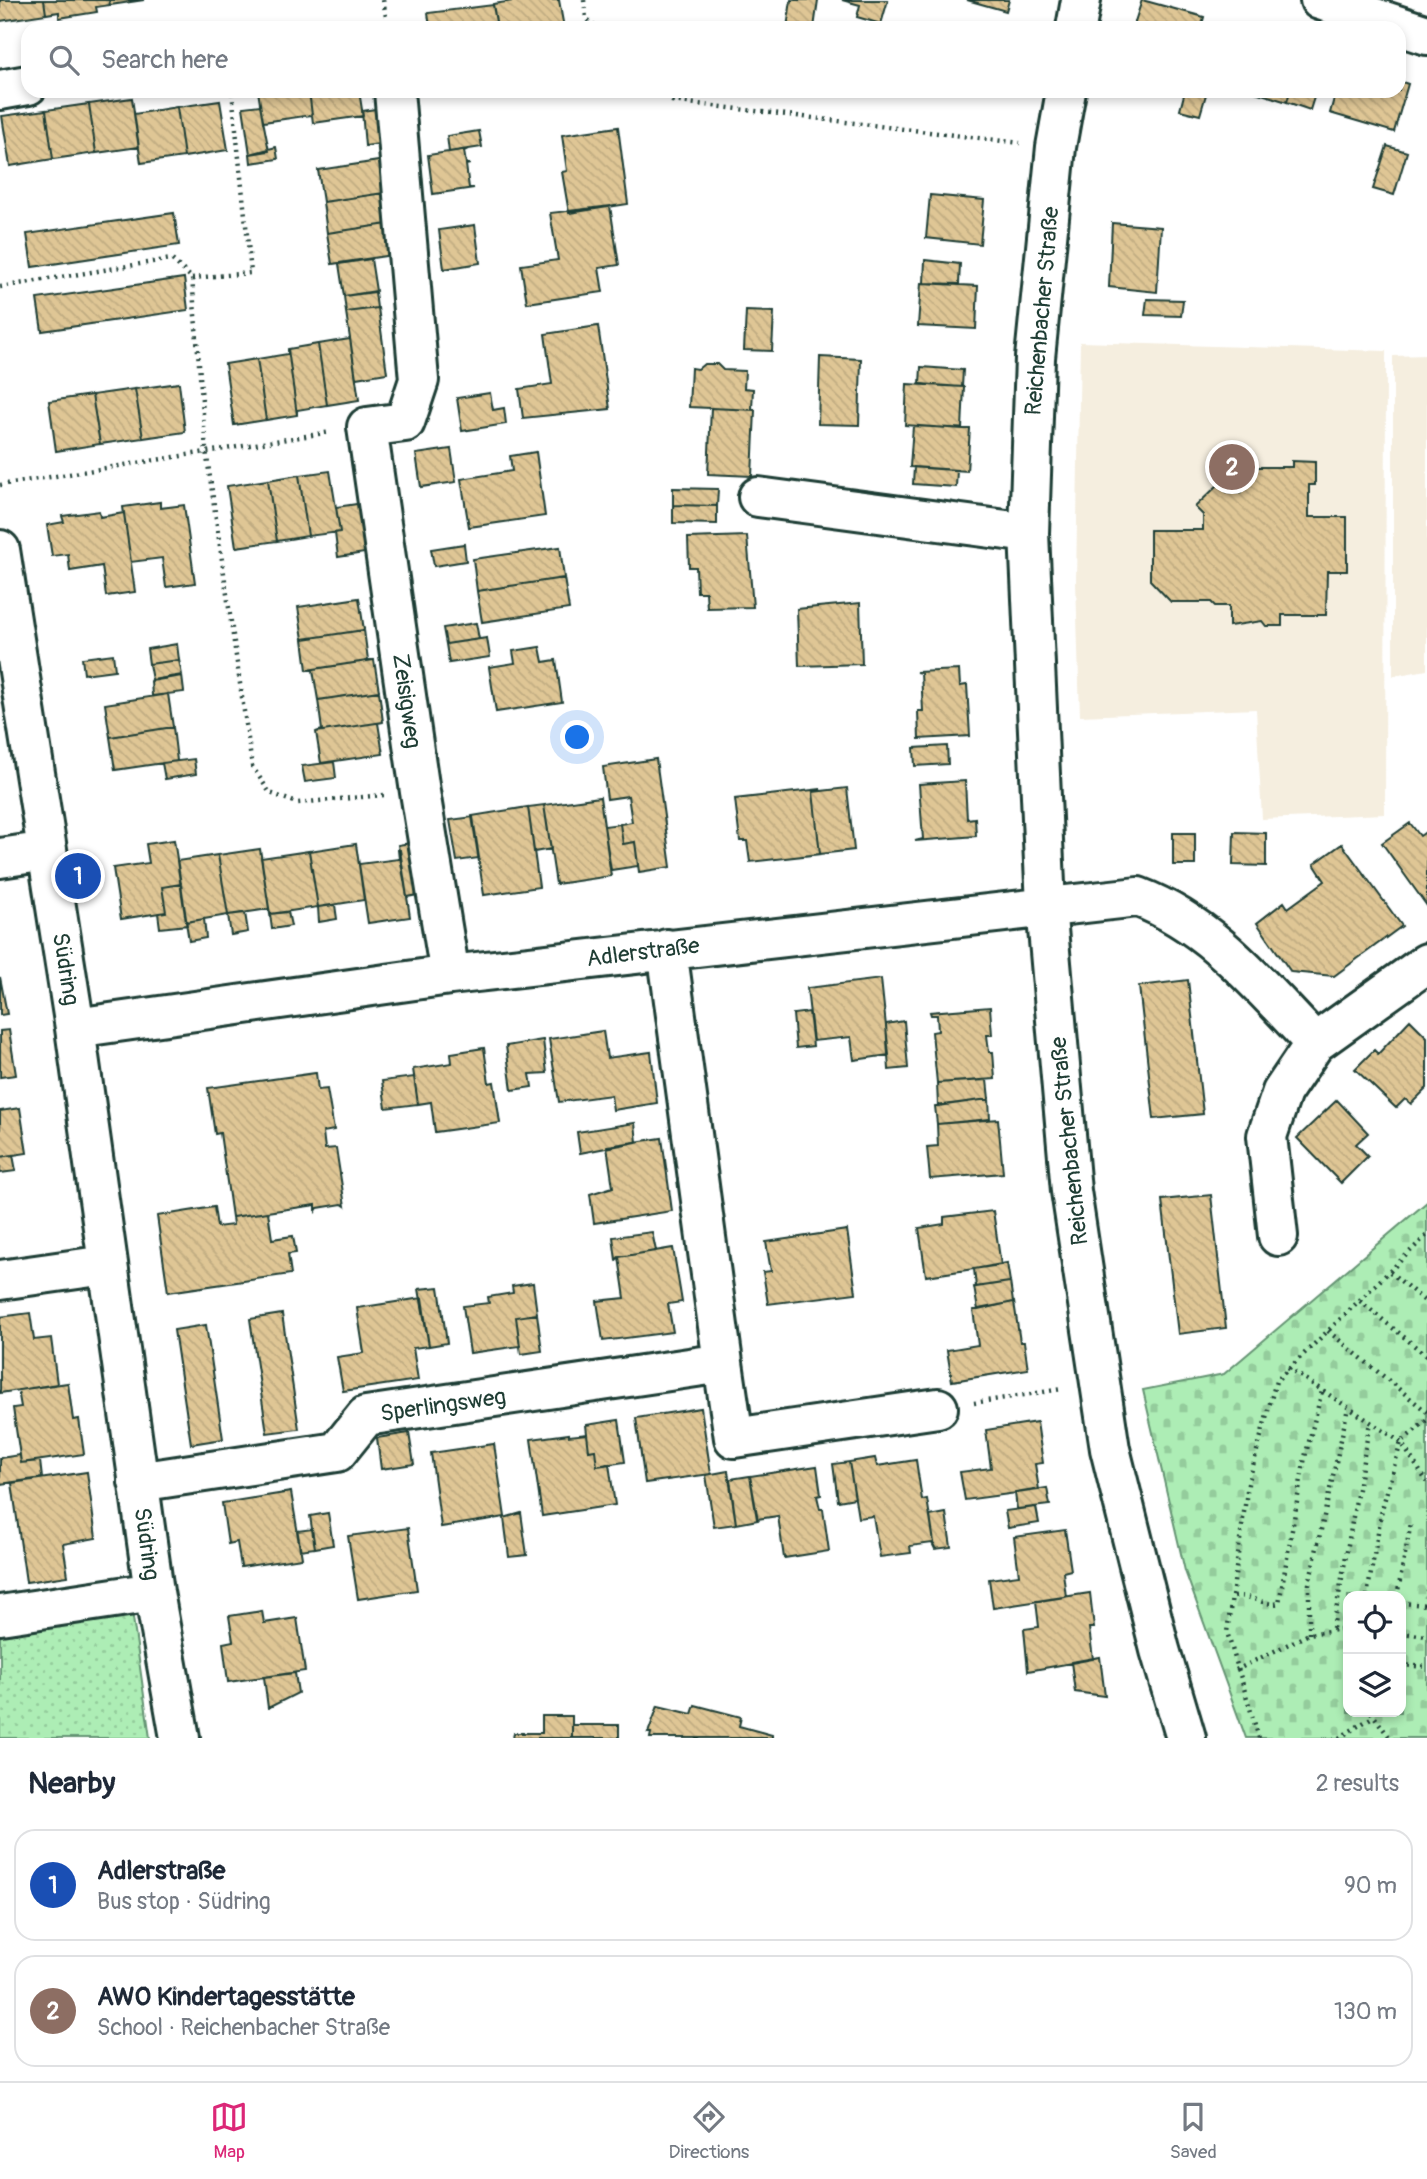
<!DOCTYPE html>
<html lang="en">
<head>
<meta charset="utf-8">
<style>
  body { margin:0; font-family:Pangolin,sans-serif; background:#f2f2f3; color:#1f2937 }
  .controls { position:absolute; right:21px; bottom:21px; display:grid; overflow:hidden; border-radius:14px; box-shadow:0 4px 10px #0003 }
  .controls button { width:63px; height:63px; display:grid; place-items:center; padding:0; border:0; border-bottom:2px solid #e0e1e3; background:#fff; color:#1f2937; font:35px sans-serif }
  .you { position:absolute; left:578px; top:738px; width:24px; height:24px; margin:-18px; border:5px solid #fff; border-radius:50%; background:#1a73e8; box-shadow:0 0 0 10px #1a73e833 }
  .badge { display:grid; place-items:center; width:46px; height:46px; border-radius:50%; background:#db2777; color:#fff; font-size:23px; font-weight:700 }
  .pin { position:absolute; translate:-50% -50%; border:4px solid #fff; box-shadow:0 2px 7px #0006 }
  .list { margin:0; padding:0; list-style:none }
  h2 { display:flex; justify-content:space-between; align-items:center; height:91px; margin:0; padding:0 28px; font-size:30px }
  h2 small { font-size:23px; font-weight:400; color:#747a83 }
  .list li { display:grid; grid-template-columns:46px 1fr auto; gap:21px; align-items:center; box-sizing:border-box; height:112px; margin:0 14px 14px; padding:0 14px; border:2px solid #e0e1e3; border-radius:21px }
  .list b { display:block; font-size:26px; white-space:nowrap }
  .list p { margin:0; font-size:23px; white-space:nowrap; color:#747a83 }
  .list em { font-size:23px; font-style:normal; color:#747a83 }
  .icon { flex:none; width:38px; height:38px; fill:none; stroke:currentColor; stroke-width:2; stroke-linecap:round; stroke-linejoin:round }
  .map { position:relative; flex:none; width:1427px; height:1738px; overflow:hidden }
  .search { position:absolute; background:#fff; box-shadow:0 4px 10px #0003; left:21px; right:21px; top:21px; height:77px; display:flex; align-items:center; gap:18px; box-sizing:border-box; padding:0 24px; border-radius:21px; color:#747a83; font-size:26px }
  .sheet { height:343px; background:#fff }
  nav { display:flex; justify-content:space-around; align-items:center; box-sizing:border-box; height:98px; border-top:2px solid #e0e1e3; background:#fff; font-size:19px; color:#747a83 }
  nav a { display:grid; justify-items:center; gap:4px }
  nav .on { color:#db2777 }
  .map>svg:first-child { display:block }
</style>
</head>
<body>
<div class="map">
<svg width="1427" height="1738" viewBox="0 0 1427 1738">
  <defs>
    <pattern id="cemetery-stones" width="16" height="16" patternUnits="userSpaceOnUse" patternTransform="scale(1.75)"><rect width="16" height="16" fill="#adedb5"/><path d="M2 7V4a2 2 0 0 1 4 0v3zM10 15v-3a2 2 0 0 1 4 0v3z" fill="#94cc9c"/></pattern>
    <pattern id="park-dots" width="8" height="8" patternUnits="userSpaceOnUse" patternTransform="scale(1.75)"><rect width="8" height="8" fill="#adedb5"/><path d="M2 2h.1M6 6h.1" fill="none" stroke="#94cc9c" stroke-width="1.8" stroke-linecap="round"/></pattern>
    <pattern id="building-back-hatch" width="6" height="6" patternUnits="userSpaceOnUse" patternTransform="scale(1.75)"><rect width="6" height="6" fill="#dfc695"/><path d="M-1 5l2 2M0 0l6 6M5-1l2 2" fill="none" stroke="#bfab81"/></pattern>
  </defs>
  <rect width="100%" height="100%" fill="#fff"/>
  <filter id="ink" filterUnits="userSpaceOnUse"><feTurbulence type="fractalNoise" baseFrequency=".0143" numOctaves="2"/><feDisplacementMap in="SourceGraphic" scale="14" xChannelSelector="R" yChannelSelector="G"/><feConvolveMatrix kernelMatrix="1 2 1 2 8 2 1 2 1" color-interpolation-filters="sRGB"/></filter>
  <g filter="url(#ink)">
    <!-- built -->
    <path fill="#f5eedf" d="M1080,342L1386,351L1385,814L1262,819L1256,709L1080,716L1076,582Z
      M1427,355V670L1393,676V356Z"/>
    <!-- cemetery -->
    <path fill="url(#cemetery-stones)" stroke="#669574" stroke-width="2" fill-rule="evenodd" d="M1427,1202V1738H1246L1185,1571L1143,1390L1224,1374ZM1348,1596H1401V1712H1348Z"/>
    <!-- park -->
    <path fill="url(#park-dots)" stroke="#669574" stroke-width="2" d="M132,1611L150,1738H0V1631Z"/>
    <!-- building -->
    <path fill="url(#building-back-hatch)" stroke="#1f3d34" stroke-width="2" d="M0,0H44L46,14L0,21Z
      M44,0H109L110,5L96,7L97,12L59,18V12L46,14Z
      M109,0H144L110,5Z
      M519,0H559L564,28H497L493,4Z
      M791,0H818L814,28H787Z
      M842,0H888L881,24L857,17L860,5Z
      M967,0H1009L1006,11Z
      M1142,0L1204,17L1201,28H1133Z
      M493,5L497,28H430L428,13Z
      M1399,81L1408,84L1394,132L1330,113L1336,91H1399Z
      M258,91H309L312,115L263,122Z
      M309,91H359L363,116L313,123Z
      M1185,91H1207L1200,115L1180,110Z
      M1252,91H1290L1287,102Z
      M1290,91H1316L1310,110L1287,102Z
      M132,98L139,147L96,153L89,104Z
      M220,101L228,150L184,157L177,107Z
      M89,104L96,153L53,159L46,110Z
      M260,105L269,151L250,154L243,107Z
      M177,107L184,157L141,163L134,114Z
      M382,108L387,143L365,146L362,111Z
      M46,110L53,159L10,166L2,116Z
      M618,127L628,204L569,213L562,172L567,171L562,135Z
      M479,131L482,147L449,152L447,136Z
      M1387,146L1407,152L1394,195L1373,189Z
      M276,147L278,159L251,163L250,154Z
      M468,149L464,151L466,164H470L466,165L469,188H474L433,194L428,155Z
      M379,161L384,193L323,202L318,170Z
      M384,193L388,224L327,233L323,202Z
      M930,195L984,200L980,244L926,238Z
      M610,206L619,265L599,268L603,292L527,303L521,265L558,260L550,213Z
      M174,213L179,245L32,267L27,234Z
      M1112,223L1161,227L1157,292L1109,287Z
      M388,224L393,255L332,264L327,233Z
      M475,225L480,263L444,269L439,230Z
      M371,259L376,291L344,296L339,264Z
      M925,260L960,264L959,284L924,283Z
      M184,278L188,310L42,331L37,299Z
      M921,283L978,286L976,329L918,326Z
      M375,292L377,308L346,312L344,296Z
      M1147,299L1183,300L1181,316L1145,315Z
      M378,308L387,373L356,378L346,312Z
      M746,311L774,312L772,351L744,350Z
      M598,326L610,409L523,418L519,389L552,384L545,334Z
      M350,339L359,400L327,405L318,344Z
      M318,344L327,405L297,410V415L288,349Z
      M288,349L297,415L266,420L257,359L288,354Z
      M820,357L861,359L859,425L818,424Z
      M257,359L266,420L234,425L225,364Z
      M704,364H717L723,370L745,371L744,388L753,389L752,409L755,410L689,407L691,368L698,369Z
      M921,367L963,370L962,387L920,384Z
      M179,383L185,432L143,438L135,389Z
      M907,384L964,387L962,429L905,425Z
      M135,389L143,438L100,444L92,395Z
      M490,393L493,410L504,408L506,424L462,431L457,398Z
      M92,395L100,444L56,451L49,401Z
      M711,408L755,410L752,476L708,474Z
      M913,426L970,429L967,471L910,467Z
      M451,449L456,482L421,487L416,454Z
      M536,452L545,516L469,527L461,479L512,471L510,456Z
      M1292,461L1315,462V485H1309V517H1347V571H1327L1326,615H1282V626H1266L1262,621L1229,626V606H1215L1211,602H1171L1150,580V530H1203V515L1195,507L1219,484L1227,492H1241L1242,467H1292Z
      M914,467L957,470L956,487L913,484Z
      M330,471L340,532L308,536L299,475Z
      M299,475L308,536L277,541L268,480Z
      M268,480L277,541L236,547L227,486Z
      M673,488L718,489L717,506L673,505Z
      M160,502V508L184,505L195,583L166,587L162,558L131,562L123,507Z
      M364,503L371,552L338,557L335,533L340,532L336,507Z
      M673,505L717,506V524L673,523Z
      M99,511L100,517L124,513L135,592L106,596L102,566L70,571L68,554L52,556L47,525L64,522L62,516Z
      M747,536L753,607L707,608L706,592H697L696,567H689L688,538Z
      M464,544L466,561L434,566L431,549Z
      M560,547L564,578L477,591L473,559Z
      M564,578L569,609L482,622L477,591Z
      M359,598L364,630L303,639L298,607Z
      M860,603L862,664L799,666L797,609Z
      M476,623L479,639L446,644L443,628Z
      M364,630L368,660H374L307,670L303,639Z
      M487,638L490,657L449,663L446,644Z
      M177,644L179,660L149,664L147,649Z
      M540,647L543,662L556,660L562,702L496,712L489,667L515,663L513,651Z
      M113,654L115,670L84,674L82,658Z
      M179,660L182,675L152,680L149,664Z
      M374,660L379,691L318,700L313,670H307Z
      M959,670L960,686L967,685L970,736L919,739L918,711H923L921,673L916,672Z
      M182,676L184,692L152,696L151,681Z
      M379,691L383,722L316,732L322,730L318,700Z
      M168,694L173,727L110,737L105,704Z
      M383,722L378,723L383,754L321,763L316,732Z
      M173,727L177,761L115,770L110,737Z
      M947,746L948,764L915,766L914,748Z
      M194,759L196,774L165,779L162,763Z
      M656,759L671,867L639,872L635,842L623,844L620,824L632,822L628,796L607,799L603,767Z
      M334,762L336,778L305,782L302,766Z
      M965,781L967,819L975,818L976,836L915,841L923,839L919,784Z
      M847,788L854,850L820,854L813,792Z
      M821,789L813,792L820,854L750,862L747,841H740L735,799Z
      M600,797L611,876L556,884L544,805Z
      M544,805L551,849L534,852L528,807Z
      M528,807L539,887L484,895L472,816Z
      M473,817L479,858L457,861L450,820Z
      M1410,823L1420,836L1427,831V906L1382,843Z
      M620,824L623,844L635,842L638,866L611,870L604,826Z
      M1234,832L1266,833V866L1233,865Z
      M1173,833H1195V865H1173Z
      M174,840L181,884L162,887L166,912L121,919L113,868L149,863L146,844Z
      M416,842L424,894L407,897L398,845Z
      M356,844L364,900L318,907L309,851Z
      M1342,844L1402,926L1334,976L1291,972L1257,923L1284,902L1288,908L1325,881L1314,864Z
      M260,849L269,909L228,915L218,855Z
      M398,850H400L410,917L368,923L359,864L399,859Z
      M309,851L318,907L270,914L261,858Z
      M218,855L228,915L186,922L177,861Z
      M181,884L187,925L160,928L158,913L166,912L162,887Z
      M335,905L337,919L319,922L318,907Z
      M288,912L291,926L272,929L270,914Z
      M245,913L248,932L231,935L228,915Z
      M204,919L206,938L189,941L186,922Z
      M0,977L7,1014L0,1015Z
      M881,979L889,1055L854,1060L851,1037L813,1041L807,988Z
      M1188,980L1203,1114L1154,1119L1139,986Z
      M990,1007L992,1035H987L989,1052H993L995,1079L937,1083L932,1032L938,1031L937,1015H931L930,1012Z
      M809,1012L813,1046L796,1048L793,1014Z
      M1410,1020L1427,1037V1088L1411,1104L1405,1099L1396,1108L1355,1069L1374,1050L1378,1054Z
      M904,1021L908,1068L889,1070L886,1024Z
      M9,1030L16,1075L0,1077V1031Z
      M603,1031L607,1058L651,1052L657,1103L613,1110L611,1095L559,1102L549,1039Z
      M543,1040L547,1073L530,1074L532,1087L512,1090L506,1046Z
      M484,1048L489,1083L494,1082L500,1123L435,1132L431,1102L418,1104L413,1069L452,1063L451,1053Z
      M316,1073L318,1090L327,1089L334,1130L323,1132L325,1149L336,1148L345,1206L342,1204L318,1208L316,1211V1205L232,1217L220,1133L215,1134L208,1088Z
      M414,1077L418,1104L386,1108L382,1081Z
      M987,1080L989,1099L938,1106L937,1083Z
      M989,1099L990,1119L937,1124L935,1106Z
      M1337,1100L1368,1133L1356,1144L1368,1156L1341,1183L1297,1138Z
      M20,1108L27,1153L0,1157V1111Z
      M998,1119L1003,1173L930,1179L927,1147L938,1146L937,1124Z
      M635,1123L637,1142L580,1153L577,1132Z
      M662,1138L672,1211L594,1223L590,1194L613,1187L607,1146Z
      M13,1155L16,1171L0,1173V1157Z
      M1211,1195L1226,1328L1178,1334L1162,1200Z
      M214,1207L217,1227L233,1225L232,1217L268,1212L272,1239L293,1236L296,1253L288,1254L291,1274L168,1292L157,1216Z
      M993,1211L1001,1265L926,1276L919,1228L944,1224V1217Z
      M847,1230L856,1293L768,1304L763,1272L771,1271L766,1242Z
      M652,1232L656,1251L619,1257L616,1260L613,1237Z
      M673,1248L682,1302L668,1304L673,1332L603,1341L597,1301L625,1298L619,1257Z
      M1007,1263L1010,1282L976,1287L974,1269Z
      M1010,1282L1013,1302L978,1310L974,1287Z
      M533,1283L537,1314L516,1317L520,1346L470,1353L463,1306L489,1303L488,1297L513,1293L512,1286Z
      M439,1287L447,1343L429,1346L419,1289Z
      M422,1298L429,1346L413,1348L418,1380L343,1391L337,1357L364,1353L357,1308Z
      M1014,1302L1020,1342H1024L1028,1369L952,1381L947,1350L978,1345L973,1310Z
      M30,1313L34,1340L51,1338L57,1384L0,1393V1317Z
      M282,1314L299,1429L267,1433L250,1319Z
      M537,1314L542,1351L521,1354L516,1317Z
      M206,1325L223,1439L191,1444L174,1330Z
      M68,1383L73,1420L79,1419L84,1454L21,1463L13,1408L21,1407L18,1390Z
      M701,1408L711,1474L645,1483L636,1418Z
      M619,1420L625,1462L597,1466L595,1450L589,1451L586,1425Z
      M1037,1422L1043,1463L1035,1464L1039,1490L965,1500L960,1472L991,1468L986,1430Z
      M409,1433L414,1464L381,1469L377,1438Z
      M569,1434V1436L587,1434L589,1451L595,1450L597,1466L609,1464L615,1505L542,1516L531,1439Z
      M494,1444L505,1517L441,1527L431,1453Z
      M20,1455L21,1463L40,1461L42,1478L0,1484V1458Z
      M875,1458L877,1466L916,1460L922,1500L927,1499L935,1549L932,1543L910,1546L911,1553L880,1557L873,1516L858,1518L849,1462Z
      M849,1462L855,1498L838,1501L833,1464Z
      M817,1466L821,1495L817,1496L820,1509H823L829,1551L784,1558L778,1516L757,1519L750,1476Z
      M728,1471L736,1524L714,1527L706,1475Z
      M87,1472L96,1538L63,1544L68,1576L26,1582L12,1483Z
      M750,1476L758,1520L736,1524L730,1479Z
      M1047,1488L1050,1505L1017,1509L1015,1493Z
      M291,1492L302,1558L241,1567L237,1542L228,1544L222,1503Z
      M1036,1507L1039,1523L1008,1528L1005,1511Z
      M328,1513L333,1545L315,1548L310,1516Z
      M521,1513L527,1555L509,1557L504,1518Z
      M946,1513L951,1547L935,1549L930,1516Z
      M408,1528L417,1590L358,1599L348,1536Z
      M312,1529L315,1548L300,1550L297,1531Z
      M1065,1530L1071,1570L1063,1572L1066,1597L993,1608L989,1579L1019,1575L1014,1537Z
      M1090,1593L1094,1628H1089L1093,1659L1028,1671L1024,1629L1039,1627L1036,1601Z
      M262,1611L264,1623L297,1618L305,1671L228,1682L223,1643L233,1641L229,1616Z
      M1100,1657L1105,1696L1075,1692L1071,1662Z
      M295,1673L298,1693L268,1708L264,1677Z
      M695,1705L741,1717L739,1726L772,1735V1738H650L651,1733H648L658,1706L692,1714Z
      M542,1716H572V1738H513L514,1733H542Z
      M572,1725H619V1738H572Z"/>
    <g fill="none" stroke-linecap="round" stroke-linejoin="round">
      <!-- minor casing -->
      <g stroke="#1f3d34" stroke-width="44">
        <path id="minor" d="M1320,0L1427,35
          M1076,28L1081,0
          M0,90L28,85
          M394,91L419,380L405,422L367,427L420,792L450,975
          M1066,91L1056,147L1035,358L1029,533L1046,906L1071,1191L1110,1449L1160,1650L1186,1738
          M758,497L1029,533
          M0,550L75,1028L154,1592L180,1738
          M0,858L47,851
          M75,1028L450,975L1138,897C1212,925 1262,988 1315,1043L1427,963
          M1278,1236L1267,1136L1282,1092L1315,1043
          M0,1280L106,1265
          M723,1363L734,1438L938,1408
          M138,1482L337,1452L366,1416L723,1363L667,949
          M0,1615L154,1592"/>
      </g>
      <!-- path -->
      <path stroke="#1f3d34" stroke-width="4.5" stroke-dasharray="2 5" stroke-linecap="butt" d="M383,0L388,28
        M584,0L586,18L597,28
        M662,91L672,101L1020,143
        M192,278L251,273L232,91
        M0,287L171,259L192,278L206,450L252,766L270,793L297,803L384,795
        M0,485L331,432
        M1390,1272L1427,1303
        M1360,1301L1427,1356
        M1328,1331L1427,1412
        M1288,1368L1401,1442L1427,1482
        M974,1403L1062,1389
        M1367,1596L1382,1509L1401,1442L1427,1420
        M1397,1596L1411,1523
        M1234,1597C1251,1593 1263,1607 1279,1603L1305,1457L1322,1391
        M1401,1603L1427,1605
        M1425,1605L1427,1590
        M1333,1628L1370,1422
        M1401,1633L1427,1636
        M1309,1634V1584L1348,1408
        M1401,1665L1427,1667
        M1236,1670L1309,1634L1348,1628
        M1371,1712L1390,1738
        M1259,1738L1227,1632L1248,1484L1276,1381L1427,1235
        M1339,1738L1374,1716"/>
      <!-- minor -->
      <use href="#minor" stroke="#fff" stroke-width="38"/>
    </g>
  </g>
  <g text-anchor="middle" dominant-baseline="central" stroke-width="7" stroke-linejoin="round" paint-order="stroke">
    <!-- street labels -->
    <g font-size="23" fill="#1f3d34" stroke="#fff">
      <text transform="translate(1042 311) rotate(-85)">Reichenbacher Straße</text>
      <text transform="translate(407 701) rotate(82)">Zeisigweg</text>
      <text transform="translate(643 952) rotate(-7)">Adlerstraße</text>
      <text transform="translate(66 969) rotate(81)">Südring</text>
      <text transform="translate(1069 1141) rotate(-96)">Reichenbacher Straße</text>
      <text transform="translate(443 1405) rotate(-8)">Sperlingsweg</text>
      <text transform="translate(147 1544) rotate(82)">Südring</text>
    </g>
  </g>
</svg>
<div class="controls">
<button><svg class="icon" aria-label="locate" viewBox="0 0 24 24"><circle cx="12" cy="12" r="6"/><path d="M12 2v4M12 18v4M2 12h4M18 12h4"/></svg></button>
<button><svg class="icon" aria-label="layers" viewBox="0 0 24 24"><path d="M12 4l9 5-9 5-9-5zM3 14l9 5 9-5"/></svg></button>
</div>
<div class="you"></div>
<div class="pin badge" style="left:78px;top:876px;background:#1a4fb4">1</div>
<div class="pin badge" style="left:1232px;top:467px;background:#8d6e63">2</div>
<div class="search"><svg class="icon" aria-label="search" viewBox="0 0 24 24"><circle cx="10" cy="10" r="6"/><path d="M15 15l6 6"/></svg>Search here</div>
</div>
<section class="sheet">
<h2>Nearby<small>2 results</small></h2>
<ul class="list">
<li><span class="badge" style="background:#1a4fb4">1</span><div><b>Adlerstraße</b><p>Bus stop · Südring</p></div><em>90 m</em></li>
<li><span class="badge" style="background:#8d6e63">2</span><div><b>AWO Kindertagesstätte</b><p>School · Reichenbacher Straße</p></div><em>130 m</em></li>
</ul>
</section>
<nav>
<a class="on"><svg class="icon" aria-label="map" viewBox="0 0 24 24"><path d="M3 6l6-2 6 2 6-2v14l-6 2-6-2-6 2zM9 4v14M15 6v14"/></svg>Map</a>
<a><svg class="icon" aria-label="directions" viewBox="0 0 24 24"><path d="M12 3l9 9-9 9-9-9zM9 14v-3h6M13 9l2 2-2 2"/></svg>Directions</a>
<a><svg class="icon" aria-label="saved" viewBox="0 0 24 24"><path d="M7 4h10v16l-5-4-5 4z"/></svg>Saved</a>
</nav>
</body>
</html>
